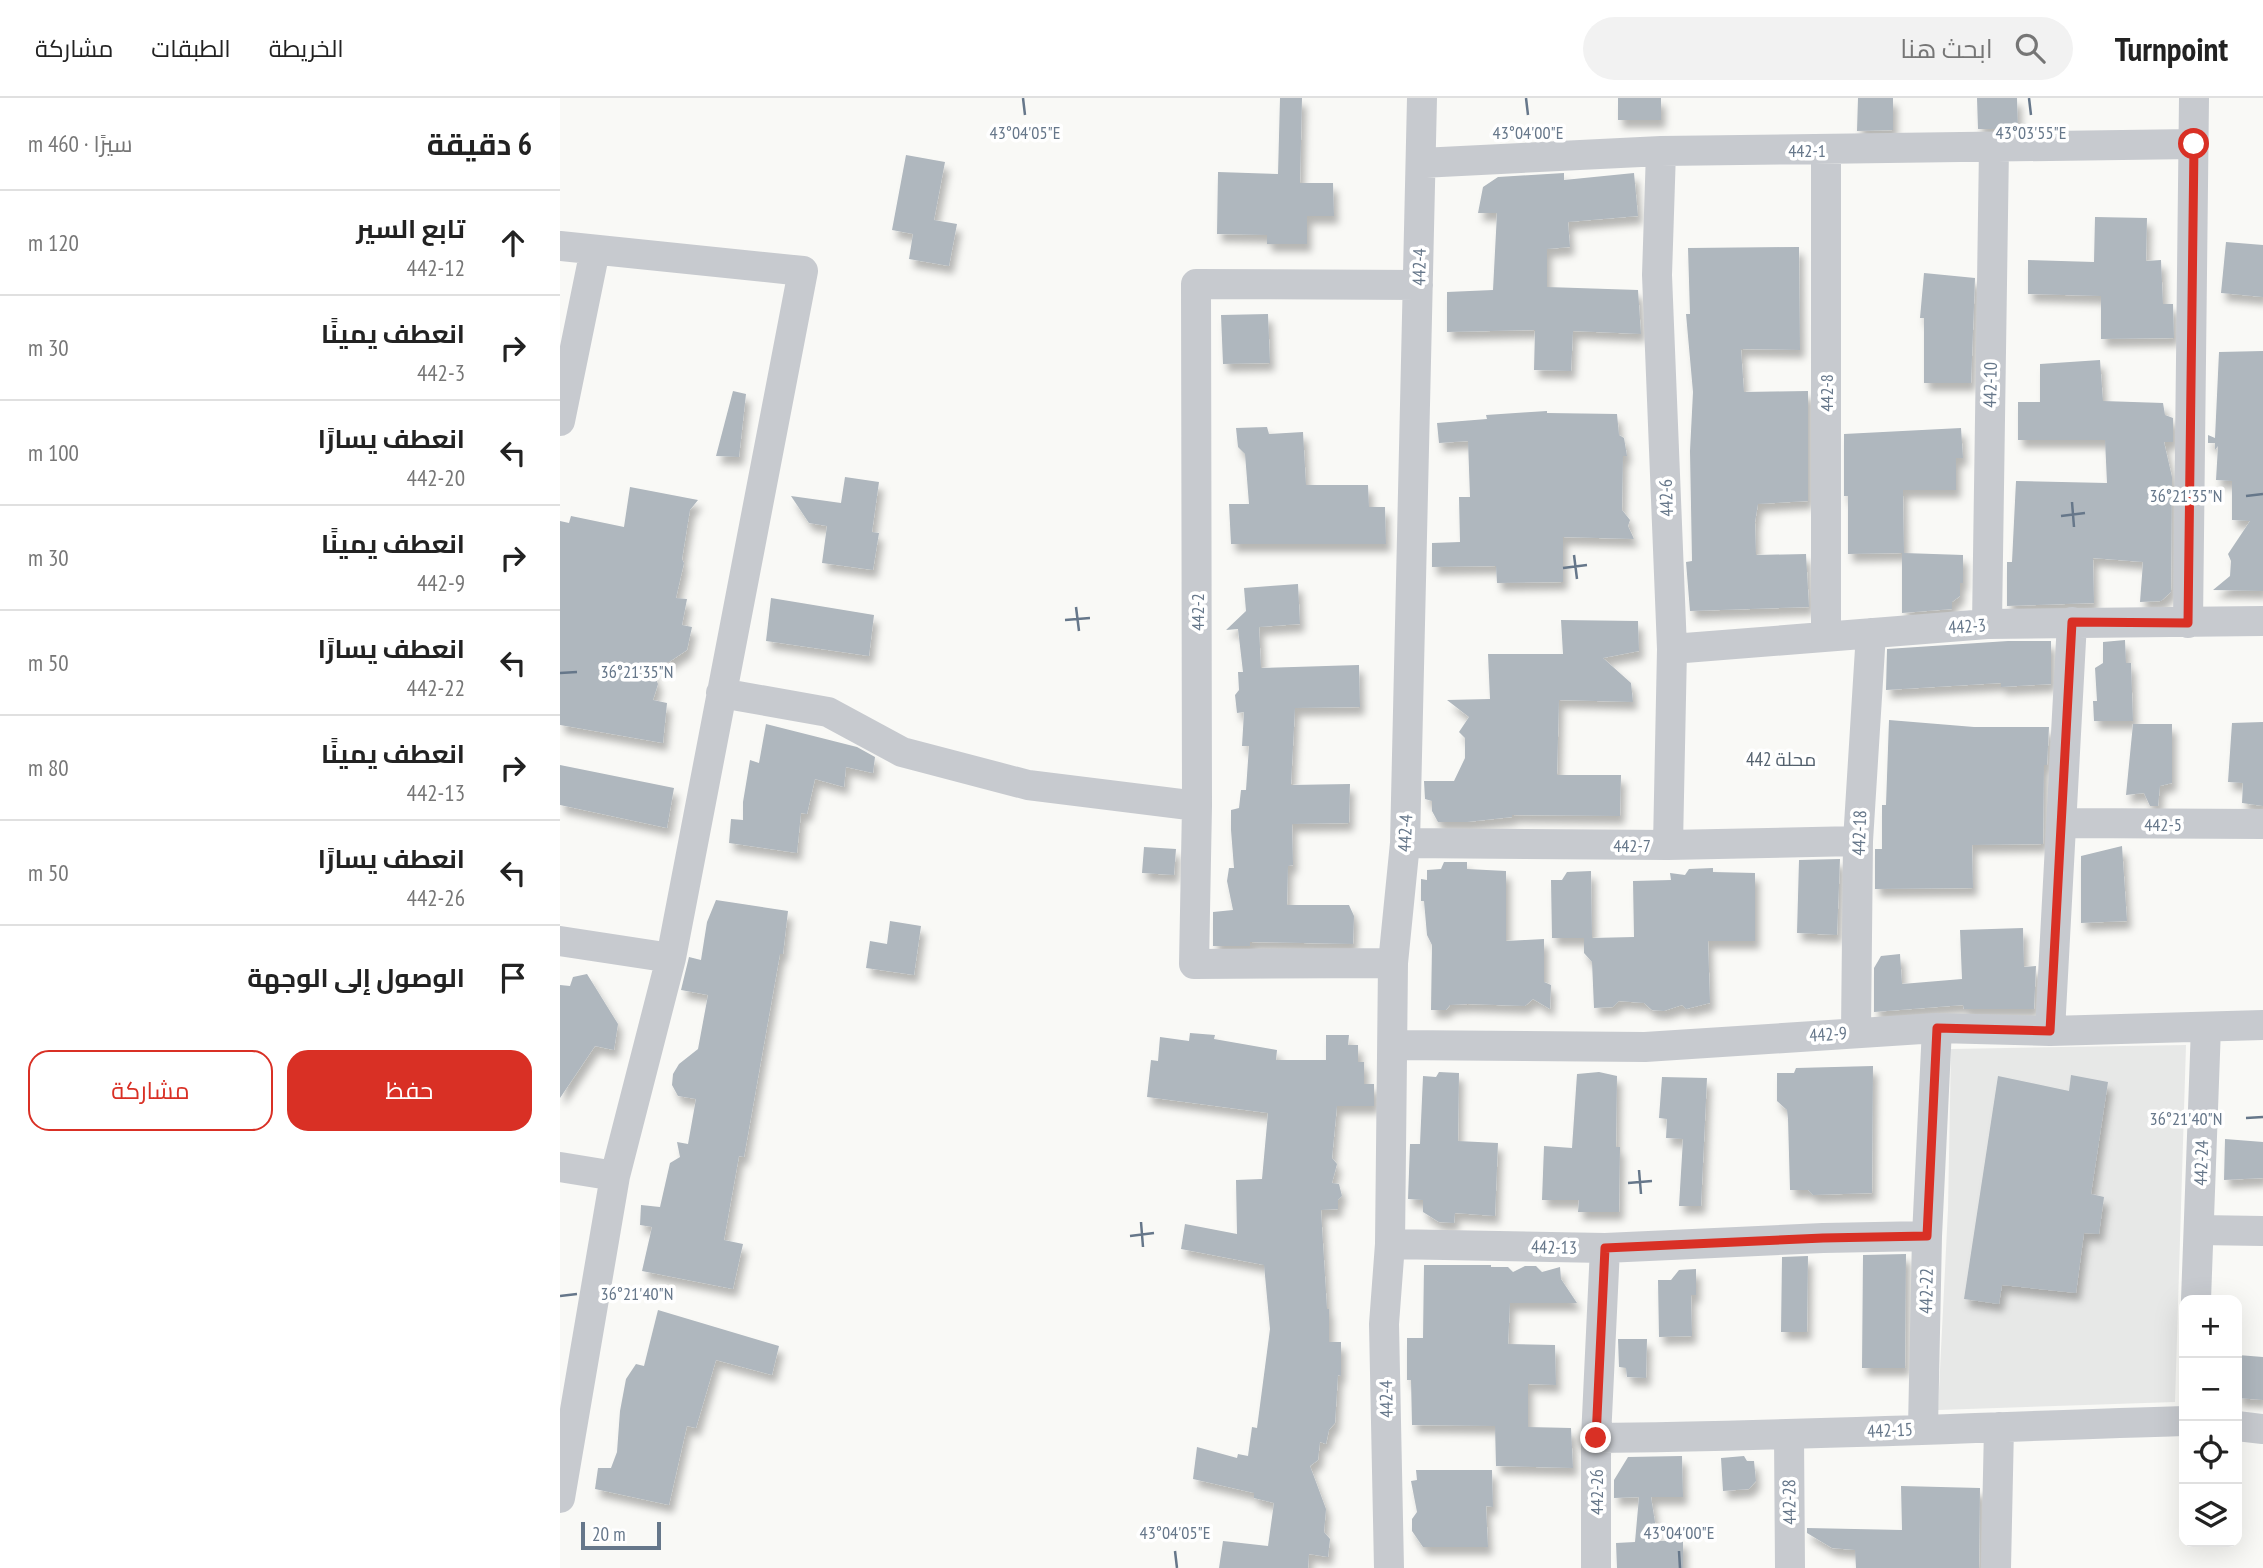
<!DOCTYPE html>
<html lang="ar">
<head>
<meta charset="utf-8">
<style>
  body { margin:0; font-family:"PT Sans Narrow",Cairo,sans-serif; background:#f2f2f2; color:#222; direction:rtl }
  .controls { position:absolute; right:21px; bottom:21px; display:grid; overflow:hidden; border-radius:14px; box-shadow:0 7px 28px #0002 }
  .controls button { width:63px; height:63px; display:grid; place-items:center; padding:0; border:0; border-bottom:2px solid #e0e0e0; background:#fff; color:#222; font:35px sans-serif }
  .scale { position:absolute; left:21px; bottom:18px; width:80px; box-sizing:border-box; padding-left:7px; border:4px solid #66778a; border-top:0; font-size:19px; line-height:24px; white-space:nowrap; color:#66778a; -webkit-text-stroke:5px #fff; paint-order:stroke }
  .stop { position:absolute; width:21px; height:21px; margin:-16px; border:5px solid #d93025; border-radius:50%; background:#fff }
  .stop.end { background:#d93025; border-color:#fff; box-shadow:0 2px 7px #0008 }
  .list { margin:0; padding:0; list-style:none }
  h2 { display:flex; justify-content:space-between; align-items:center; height:91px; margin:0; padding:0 28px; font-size:30px }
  h2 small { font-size:23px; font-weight:400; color:#767676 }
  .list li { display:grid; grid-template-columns:46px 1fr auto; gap:21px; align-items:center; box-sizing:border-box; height:105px; padding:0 28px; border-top:2px solid #e0e0e0 }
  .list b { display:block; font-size:26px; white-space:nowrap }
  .list p { margin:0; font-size:23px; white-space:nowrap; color:#767676 }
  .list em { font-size:23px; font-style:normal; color:#767676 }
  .actions { display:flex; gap:14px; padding:21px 28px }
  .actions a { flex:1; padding:16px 0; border:2px solid #d93025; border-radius:21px; text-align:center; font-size:24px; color:#d93025 }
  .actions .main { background:#d93025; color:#fff }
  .icon { flex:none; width:38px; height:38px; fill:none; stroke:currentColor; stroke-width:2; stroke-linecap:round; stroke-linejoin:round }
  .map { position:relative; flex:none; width:1703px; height:1470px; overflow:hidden; direction:ltr }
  header { display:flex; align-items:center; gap:42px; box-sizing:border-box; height:98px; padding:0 35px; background:#fff; border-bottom:2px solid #e0e0e0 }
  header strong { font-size:33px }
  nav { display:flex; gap:38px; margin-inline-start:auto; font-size:24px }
  .search { width:490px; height:63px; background:#f2f2f2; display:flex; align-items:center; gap:18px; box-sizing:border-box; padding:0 24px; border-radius:38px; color:#767676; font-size:26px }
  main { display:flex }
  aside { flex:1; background:#fff }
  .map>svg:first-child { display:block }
</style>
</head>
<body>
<header>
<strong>Turnpoint</strong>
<div class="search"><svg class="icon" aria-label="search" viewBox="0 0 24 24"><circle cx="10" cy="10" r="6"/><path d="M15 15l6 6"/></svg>ابحث هنا</div>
<nav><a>الخريطة</a><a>الطبقات</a><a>مشاركة</a></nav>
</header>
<main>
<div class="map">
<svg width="1703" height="1470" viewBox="0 0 1703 1470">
  <defs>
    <filter id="shadow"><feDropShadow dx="4.5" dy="8" stdDeviation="3.5" flood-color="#0004"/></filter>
  </defs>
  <rect width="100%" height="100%" fill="#f9f9f6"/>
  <!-- built -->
  <path fill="#e7e8e7" d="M1626,947L1615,1304L1378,1312L1388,1111L1391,951Z"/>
  <!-- building -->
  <path fill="#afb7be" filter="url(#shadow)" d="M720,0H742L740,85H773L774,118H747V146H707V137L657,136L658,74L718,76Z
    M1058,0H1101V22H1058Z
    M1298,0H1333V32L1297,33Z
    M1417,0H1457L1458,31H1418Z
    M346,57L385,64L374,122L397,126L389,168L349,161L353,136L332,132Z
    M1004,75V82L1074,75L1078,118L1008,124L1010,149L987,151V189L1078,192L1081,236L1013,233L1011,273L974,272L975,232L887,234V194L933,192L937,115H918L923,89L938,79Z
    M1535,119L1587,120L1586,163L1601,162L1603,206H1613L1614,240L1541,241V198L1468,196V162L1534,164Z
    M1666,144L1703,147V199L1661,195Z
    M1239,149L1240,252L1181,251L1184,294L1248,293V403L1198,406L1195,424L1196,457L1246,456L1249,509L1130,513L1126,464L1132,463L1130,353L1133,294L1126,216H1130L1128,150Z
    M1364,175L1415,180L1411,285H1364V220H1360Z
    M708,216L710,265L663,266L661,217Z
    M1703,253V493L1653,492L1670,478L1671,463L1668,456L1690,423L1672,422V383L1656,382L1658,348L1655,352V345H1648V337L1655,340L1659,254Z
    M1540,262L1543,303L1603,305L1605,317L1613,320V344H1604L1612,379L1611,494L1601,503L1580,504L1583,464L1533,460L1534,505L1447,508V464H1452L1456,383L1547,385L1545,342H1458V304H1480V266Z
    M173,293L186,296L179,359L156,358Z
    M987,313V315L1057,316L1059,337L1064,340L1067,358H1063L1062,412L1070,422L1068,428L1074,441L1003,439V484L937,485L936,468L872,469V445L900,444L899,399H910L908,343L879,345L877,325L927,321L926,317Z
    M707,329L709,336L743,334L746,387H808L809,409H825L826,446H671L669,406H689L685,356L678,349L676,330Z
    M1401,330L1403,360H1396V392H1343V398L1344,455L1403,457V485H1400V498L1392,504V511L1342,515V455L1288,456V398H1284V336Z
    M285,379L319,384L312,434L319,435L313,472L262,465L267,428L249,425L231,398L281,405Z
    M70,389L138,402L130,412L122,461L124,465L116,500L127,501L122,527L132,529L127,552L109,564L90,568L98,586L93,602L107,605L103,645L0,627V423L9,425L11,418L64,429Z
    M738,486L740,526L699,529L701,570L799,567L800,609L735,610L731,687L790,686L789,725L732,726L733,767L728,768L727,807H789L794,818L793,846L690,844V848H653V814L673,812L667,783L669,770H674L671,732V712L679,710L681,692H686L689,648H682L684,614L677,615L675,597L679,592L678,574H683L678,531L666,532L686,513L684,490Z
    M211,500L314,517L309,558L206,543Z
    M1001,522L1078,523L1079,553L1043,560L1071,585L1073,604L999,602L997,677H1061L1060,718L952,717V719L907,724H878L872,713V703L865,701L864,683H894L905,660V640L899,634L909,619L887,602L930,601L928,556H1003Z
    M1565,542L1566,565H1571L1573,623H1534L1533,603H1537L1535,570L1543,565V544Z
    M1448,543H1491V586L1441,589V585L1326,592L1327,551Z
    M1329,622L1414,629H1489L1487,667H1484L1483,746L1412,747L1413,790L1315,791V751H1322V707H1326Z
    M1703,624V708L1682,705L1683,685L1668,684L1672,625Z
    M206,626L297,649L315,659L313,675L286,669L284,689L255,681L247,716L241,715L237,755L169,745L171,721L183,722V704L190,662L199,665Z
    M1573,626H1612V685L1600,688L1598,708H1590L1584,695L1566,697Z
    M0,667L114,690L107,730L0,707Z
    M1562,748L1567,823L1521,825V758Z
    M584,749L616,751L614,777L582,775Z
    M1280,761L1277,837L1237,835L1239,762Z
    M884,764H907V771L946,773V843L984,841V884L991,887L990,911L973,901L965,908L908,906L890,907L886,912H871L872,847L867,837L864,803H861V781L867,782V772L881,771Z
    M1153,770V774L1195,775V843H1148L1150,905L1126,911L1122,907L1104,913L1092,912L1084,905L1059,903L1053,909L1034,910L1032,864L1024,855V840H992L991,782H1002L1007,774L1031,773L1032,840L1074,839L1073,783L1111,782L1110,775L1125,777L1129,771Z
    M156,802L228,813L223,856H220L184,1059L179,1058L164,1142L183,1146L173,1191L82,1173L92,1129L80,1127L81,1107L100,1109L110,1065L120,1059L117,1044L128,1046L136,1001L118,998L112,987L113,976L119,966L138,951L148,897L121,892L129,859L141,862L147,824Z
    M330,823L361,828L354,877L306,870L310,843L327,846Z
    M1463,830L1464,869L1476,868L1474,911H1404L1403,907L1314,914V870L1321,858L1340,856L1342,886L1402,881L1400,832Z
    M27,876L58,926L54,952L35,948L0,1000V887L10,888L13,879Z
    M630,935L655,937L654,941L717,952L716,962H766V937H789L788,947H798V964H804V986H814V1008H777L772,1060L777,1066L772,1085L779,1086L782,1098L778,1102V1111L761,1112L767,1211H769V1244H781V1278L778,1277L775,1325L769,1332L766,1346L760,1344L758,1362L750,1368L766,1411L764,1434L770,1441L768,1459L749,1456L748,1470H659L663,1443L708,1448L714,1405L694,1400V1395L633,1381L637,1349L677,1360L678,1356L688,1358L692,1329L697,1330L710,1231L704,1167L621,1151L625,1126L677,1136L676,1082L702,1081L708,1015L587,999L591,962L598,963L600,939L629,943Z
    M1313,968L1312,1095L1253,1097L1248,1092H1230L1228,1021L1227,1012L1217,1003V975H1234L1236,970Z
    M879,974L899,975L898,1043L938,1045L935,1118L895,1115L894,1125L879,1124L863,1114V1102L848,1101L850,1046H860L863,978L876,979Z
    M1039,974L1057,978L1056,1049H1060L1059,1114H1018L1019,1102H982L984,1048L1012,1050L1017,976Z
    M1511,977L1548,984L1531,1096L1544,1099L1539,1136L1524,1135L1516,1195L1442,1187L1439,1206L1404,1201L1438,978L1509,993Z
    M1102,979L1147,980L1141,1108H1119L1123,1041L1106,1040L1107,1021L1099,1020Z
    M1665,1041L1703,1044V1080L1664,1082Z
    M1346,1156L1345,1270H1302L1303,1157Z
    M1248,1158L1247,1234H1221L1222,1159Z
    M864,1167H931V1169H948L953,1174L965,1168H976L982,1174L1000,1169L1001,1181L1017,1205H950L948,1246L995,1247L996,1287L968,1286V1329L1011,1330L1013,1370L936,1368L935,1328L852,1327L851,1282H847V1240H863Z
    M1136,1171V1197H1131L1132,1238L1099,1239L1098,1182H1111L1119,1172Z
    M98,1212L219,1248L212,1277L156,1262L136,1330L127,1328L109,1407L35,1391L38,1370H51L57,1354L60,1313L66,1281L76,1266L84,1268Z
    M1058,1241H1087L1086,1280L1067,1279L1066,1270L1059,1269Z
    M1678,1257L1703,1259V1302L1677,1300Z
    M1122,1358L1123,1399H1091L1098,1443L1123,1442V1470H1057L1056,1445L1075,1444L1079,1399L1054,1400V1382L1068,1359Z
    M1184,1358L1187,1363H1194L1196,1383L1189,1391L1163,1393L1161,1360Z
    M856,1372H932L933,1409L926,1408L928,1449H863L852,1433V1421L857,1414L851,1383L857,1382Z
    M1341,1388L1420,1390L1419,1470H1296L1295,1452L1272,1450L1247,1435V1430L1342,1432Z"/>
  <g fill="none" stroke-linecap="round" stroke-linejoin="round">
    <!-- minor -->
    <path stroke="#c7cacf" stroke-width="30" d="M1101,53L1097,177L1112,551L1108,747
      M861,65L1101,53L1634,46
      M0,148L243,173L111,860L55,1078L0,1400
      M0,323L35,152
      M1628,525L1634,0
      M1427,526L1434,49
      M1266,539V52
      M1112,551L1427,526L1703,523
      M161,595L268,614L342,654L468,687L637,708
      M1503,725L1703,726
      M845,745L1108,747L1298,743
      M0,843L111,860
      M833,865L634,866L637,708L636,186L858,187
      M1490,933L1512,524
      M1296,934L1298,743L1311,535
      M834,947L1085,949L1377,930L1490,933L1703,927
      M0,1069L55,1078
      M1639,1132L1703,1133
      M830,1146L1045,1150L1263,1140L1367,1138
      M1636,1202L1646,929
      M1677,1328L1703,1331
      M1363,1330L1367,1138L1377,930
      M1229,1338L1230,1470
      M1036,1340C1232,1338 1428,1329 1624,1323
      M829,1470L824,1226L830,1146L833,865L845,745L862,0
      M1036,1470V1340L1045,1150
      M1436,1470L1439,1329"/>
  </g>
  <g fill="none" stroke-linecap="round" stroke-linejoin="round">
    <!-- route -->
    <path stroke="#d93025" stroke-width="9" d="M1036,1340L1045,1150L1263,1140L1367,1138L1377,930L1490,933L1512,524L1628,525L1634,46"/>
  </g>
  <!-- ticks -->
  <path fill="none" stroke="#66778a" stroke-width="2.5" d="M463,0L465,17M966,0L968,17M1469,0L1471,17M1686,398L1703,396M1512,404L1514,429M1501,418L1525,415M1014,457L1017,481M1003,470L1027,467M516,509L519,533M505,522L530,520M0,575L17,574M1686,1020L1703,1019M1079,1072L1081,1096M1068,1085L1092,1083M581,1124L583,1149M570,1138L594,1135M0,1198L17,1196M615,1453L617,1470M1119,1453L1120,1470"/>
  <g text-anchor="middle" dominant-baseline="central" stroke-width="7" stroke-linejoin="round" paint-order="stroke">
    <!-- street labels -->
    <g font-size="18" fill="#66778a" stroke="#fff">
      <text x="1247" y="52">442-1</text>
      <text transform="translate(859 169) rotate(-89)">442-4</text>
      <text transform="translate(1430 287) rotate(-89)">442-10</text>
      <text transform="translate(1266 295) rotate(-90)">442-8</text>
      <text transform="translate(1106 400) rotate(-92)">442-6</text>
      <text transform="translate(637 514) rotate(-90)">442-2</text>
      <text transform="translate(1407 528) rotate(-4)">442-3</text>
      <text x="1603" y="726">442-5</text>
      <text transform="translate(845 735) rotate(-87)">442-4</text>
      <text transform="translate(1299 735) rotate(-88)">442-18</text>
      <text x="1072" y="747">442-7</text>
      <text transform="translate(1268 936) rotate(-4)">442-9</text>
      <text transform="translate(1641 1065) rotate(-88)">442-24</text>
      <text transform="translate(994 1149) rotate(1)">442-13</text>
      <text transform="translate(1366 1193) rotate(-89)">442-22</text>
      <text transform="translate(826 1301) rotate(-91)">442-4</text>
      <text transform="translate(1330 1332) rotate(-3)">442-15</text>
      <text transform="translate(1036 1394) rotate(-90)">442-26</text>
      <text transform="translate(1229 1404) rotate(-91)">442-28</text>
    </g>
    <!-- neighbourhood labels -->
    <g font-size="19" fill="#54616e" stroke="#fff">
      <text x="1221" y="661">محلة 442</text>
    </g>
  </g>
  <g font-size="18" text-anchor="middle" fill="#66778a" stroke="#fff" stroke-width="7" stroke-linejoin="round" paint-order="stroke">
    <text x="465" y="41">43°04'05"E</text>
    <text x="968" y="41">43°04'00"E</text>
    <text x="1471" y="41">43°03'55"E</text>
    <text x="1626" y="404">36°21'35"N</text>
    <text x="77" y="580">36°21'35"N</text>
    <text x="1626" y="1027">36°21'40"N</text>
    <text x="77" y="1202">36°21'40"N</text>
    <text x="615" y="1441">43°04'05"E</text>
    <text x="1119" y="1441">43°04'00"E</text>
  </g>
</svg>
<div class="controls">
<button>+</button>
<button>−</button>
<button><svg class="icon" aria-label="locate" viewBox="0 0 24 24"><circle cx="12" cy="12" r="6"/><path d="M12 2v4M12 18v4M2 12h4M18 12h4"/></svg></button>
<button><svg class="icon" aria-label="layers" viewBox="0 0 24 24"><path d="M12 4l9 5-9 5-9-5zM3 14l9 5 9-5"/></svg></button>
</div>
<div class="scale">20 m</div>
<div class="stop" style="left:1634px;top:46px"></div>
<div class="stop end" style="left:1036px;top:1340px"></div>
</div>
<aside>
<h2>6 دقيقة<small>سيرًا · 460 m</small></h2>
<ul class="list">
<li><svg class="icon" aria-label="ahead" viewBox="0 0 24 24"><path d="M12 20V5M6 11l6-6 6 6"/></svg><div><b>تابع السير</b><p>442-12</p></div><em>120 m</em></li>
<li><svg class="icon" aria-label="right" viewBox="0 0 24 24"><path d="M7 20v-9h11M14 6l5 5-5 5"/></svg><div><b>انعطف يمينًا</b><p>442-3</p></div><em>30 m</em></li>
<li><svg class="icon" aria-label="left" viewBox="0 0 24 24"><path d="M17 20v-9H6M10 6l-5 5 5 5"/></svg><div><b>انعطف يسارًا</b><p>442-20</p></div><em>100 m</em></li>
<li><svg class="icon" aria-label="right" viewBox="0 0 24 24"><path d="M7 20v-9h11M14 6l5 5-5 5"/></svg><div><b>انعطف يمينًا</b><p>442-9</p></div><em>30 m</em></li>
<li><svg class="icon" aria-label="left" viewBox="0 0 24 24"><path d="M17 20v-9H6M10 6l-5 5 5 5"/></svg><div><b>انعطف يسارًا</b><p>442-22</p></div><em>50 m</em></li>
<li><svg class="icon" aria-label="right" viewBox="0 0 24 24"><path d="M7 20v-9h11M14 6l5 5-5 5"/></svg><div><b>انعطف يمينًا</b><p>442-13</p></div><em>80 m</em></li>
<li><svg class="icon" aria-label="left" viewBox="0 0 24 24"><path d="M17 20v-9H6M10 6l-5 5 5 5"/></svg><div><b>انعطف يسارًا</b><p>442-26</p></div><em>50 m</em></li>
<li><svg class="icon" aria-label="arrive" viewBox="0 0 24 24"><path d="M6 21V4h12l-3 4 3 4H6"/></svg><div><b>الوصول إلى الوجهة</b></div></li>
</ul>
<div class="actions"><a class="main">حفظ</a><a>مشاركة</a></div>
</aside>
</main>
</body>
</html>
